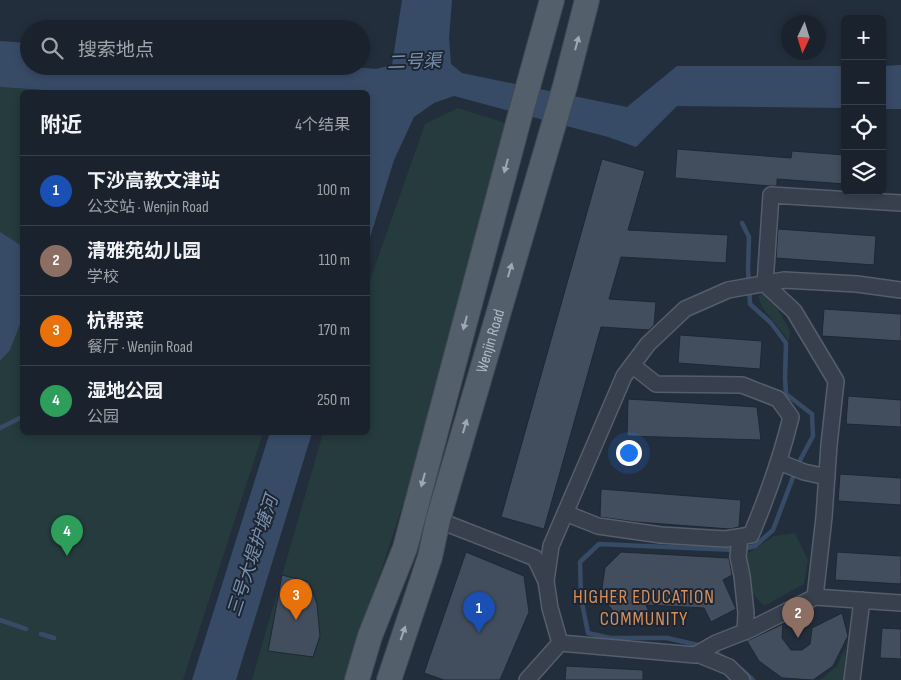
<!DOCTYPE html>
<html lang="zh">
<head>
<meta charset="utf-8">
<style>
  body { margin:0; font-family:"Sofia Sans Condensed","Noto Sans SC",sans-serif; background:#272f39; color:#f1f3f6 }
  .controls { position:absolute; right:15px; top:15px; display:grid; overflow:hidden; border-radius:8px; box-shadow:0 2px 8px #0003 }
  .controls button { width:45px; height:45px; display:grid; place-items:center; padding:0; border:0; border-bottom:1px solid #383f49; background:#1a222d; color:#f1f3f6; font:25px sans-serif }
  .compass { position:absolute; left:781px; top:15px; width:45px; height:45px; border-radius:50%; background:#1a222d; box-shadow:0 2px 8px #0003; rotate:184deg }
  .you { position:absolute; left:628px; top:452px; width:18px; height:18px; margin:-12px; border:4px solid #fff; border-radius:50%; background:#1a73e8; box-shadow:0 0 0 8px #1a73e833 }
  .badge { display:grid; place-items:center; width:32px; height:32px; border-radius:50%; background:#8bbbb9; color:#fff; font-size:16px; font-weight:700 }
  .pin { position:absolute; translate:-50% -41px; filter:drop-shadow(0 1px 2px #0008) }
  .pin::after { content:''; position:absolute; top:26px; width:18px; height:15px; background:inherit; clip-path:polygon(0 0,100% 0,50% 100%) }
  .list { margin:0; padding:0; list-style:none }
  h2 { display:flex; justify-content:space-between; align-items:center; height:65px; margin:0; padding:0 20px; font-size:21px }
  h2 small { font-size:16px; font-weight:400; color:#9fa4aa }
  .list li { display:grid; grid-template-columns:32px 1fr auto; gap:15px; align-items:center; box-sizing:border-box; height:70px; padding:0 20px; border-top:1px solid #383f49 }
  .list b { display:block; font-size:19px; white-space:nowrap }
  .list p { margin:0; font-size:16px; white-space:nowrap; color:#9fa4aa }
  .list em { font-size:16px; font-style:normal; color:#9fa4aa }
  .icon { flex:none; width:28px; height:28px; fill:none; stroke:currentColor; stroke-width:2; stroke-linecap:round; stroke-linejoin:round }
  .map { position:relative; flex:none; width:901px; height:680px; overflow:hidden }
  .search { position:absolute; background:#1a222d; box-shadow:0 2px 8px #0003; left:20px; top:20px; width:350px; height:55px; display:flex; align-items:center; gap:12px; box-sizing:border-box; padding:0 18px; border-radius:28px; color:#9fa4aa; font-size:19px }
  .panel { position:absolute; background:#1a222d; box-shadow:0 2px 8px #0003; left:20px; top:90px; width:350px; height:345px; border-radius:8px }
  .map>svg:first-child { display:block }
</style>
</head>
<body>
<div class="map">
<svg width="901" height="680" viewBox="0 0 901 680">
  <rect width="100%" height="100%" fill="#232e3c"/>
  <!-- green -->
  <path fill="#253b3d" d="M0,87L72,92H22V432L263,433L183,680H0Z
    M458,108L524,129L346,680H252L323,433L368,432V286L425,124Z
    M767,290L790,331L789,341L762,307L758,296Z
    M795,533L808,560L804,584L764,606L747,588L739,559L774,536Z
    M846,647L843,680H820L837,666Z"/>
  <!-- water -->
  <path fill="#384b66" d="M402,0H452L449,38L451,64L462,73L627,107L677,66H845V108L677,106L636,147L608,137L454,96L434,103L414,117L394,160L368,244V92H72L0,87V41L29,43V66H345L376,69L392,65Z
    M901,65V109H882V66Z
    M0,232L22,246V319L10,350L0,361Z
    M270,432L312,433L236,680H192Z"/>
  <g fill="none" stroke-linecap="round" stroke-linejoin="round">
    <!-- stream -->
    <path stroke="#384b66" stroke-width="4.5" d="M742,223L749,237L748,269L750,304L771,323L786,343L785,378L786,394L812,414L813,436L798,464L773,530L755,546L743,549
      M0,428L22,417
      M0,620L26,629
      M41,634L54,638
      M702,646L667,638H610L588,633L581,598L580,562L599,544L735,550
      M711,650L728,660
      M741,669L753,680"/>
  </g>
  <!-- building -->
  <path fill="#424e5e" stroke="#1e2733" d="M677,149L791,158L792,151L845,155V184L777,179V186H770L675,178Z
    M602,159L645,171L628,230L728,235L726,263L621,257L609,299L656,302L654,325L649,330L601,327L544,529L501,517Z
    M778,229L876,236L874,265L776,258Z
    M824,309L901,314V341L822,336Z
    M680,335L762,341L760,369L678,363Z
    M848,396L901,400V427L846,424Z
    M628,399L757,407L761,440L627,436Z
    M840,474L901,478V505L838,501Z
    M601,489L741,500L739,527L730,529L636,522L600,517Z
    M466,552L524,576L529,612L500,680H444L424,673Z
    M621,552L729,558L732,575L723,580L736,609L711,622L704,608L646,605L651,616L638,622L620,620L609,606L602,588L605,568Z
    M837,552L901,556V584L835,580Z
    M282,575L309,582L317,604L320,636L313,657L268,651Z
    M842,613L848,636L833,666L813,680L782,678L759,661L747,641L783,624L782,638L791,650H802L810,644L812,628Z
    M882,628L901,629V659L880,658Z
    M566,666L643,670V680H565Z"/>
  <g fill="none" stroke-linecap="round" stroke-linejoin="round">
    <!-- minor casing -->
    <g stroke="#555e6a" stroke-width="18">
      <path id="minor" d="M779,462L804,472L827,477
        M565,513L598,526L661,535L725,539L751,535C767,497 781,458 791,417L778,399L742,385L656,384L632,365
        M438,520L535,558L546,581
        M740,537L738,557L742,576L746,613L745,632
        M815,597L824,517L829,445L836,381L794,311L765,284L771,195L901,203
        M560,643L695,655L716,643L749,630L815,597L901,603
        M697,654L729,667L742,680
        M527,680L560,643L550,608L546,581L551,546L624,376L648,344L685,309L728,290L784,280L857,284L901,290
        M852,680L862,600"/>
    </g>
    <!-- primary casing -->
    <g stroke="#404955" stroke-width="26">
      <g id="primary">
        <path d="M357,680L370,636L405,548L519,119L552,0"/>
        <path id="s1" d="M389,680L430,557L438,520L565,86L587,0"/>
      </g>
    </g>
    <!-- minor -->
    <use href="#minor" stroke="#37404c" stroke-width="15"/>
    <!-- primary -->
    <use href="#primary" stroke="#545f6c" stroke-width="24"/>
  </g>
  <!-- one-way arrows -->
  <defs><path id="oneway-solid" d="M-6-.8H1V-3.2L6.5 0L1 3.2V.8H-6Z" transform="scale(1.25)"/></defs>
  <g fill="#9fa9b6">
    <use href="#oneway-solid" transform="translate(577 43) rotate(-75)"/>
    <use href="#oneway-solid" transform="translate(506 166) rotate(105)"/>
    <use href="#oneway-solid" transform="translate(510 270) rotate(-74)"/>
    <use href="#oneway-solid" transform="translate(465 323) rotate(105)"/>
    <use href="#oneway-solid" transform="translate(465 426) rotate(-74)"/>
    <use href="#oneway-solid" transform="translate(423 480) rotate(105)"/>
    <use href="#oneway-solid" transform="translate(403 633) rotate(-71)"/>
  </g>
  <g text-anchor="middle" dominant-baseline="central" stroke-width="4" stroke-linejoin="round" paint-order="stroke">
    <!-- street labels -->
    <g font-size="16" fill="#b2bbc8" stroke="#1c2531">
      <text stroke="none"><textPath href="#s1" startOffset="354">Wenjin Road</textPath></text>
    </g>
    <!-- water labels -->
    <g font-size="18" font-style="italic" fill="#7a91b0" stroke="#1c2531">
      <text transform="translate(414 62) rotate(-2)">二号渠</text>
      <text transform="translate(253 556) rotate(-72)">三号大堤护塘河</text>
    </g>
    <!-- quarter labels -->
    <g font-size="19" letter-spacing="1" fill="#d59160" stroke="#1c2531">
      <text x="644" y="597">HIGHER EDUCATION<tspan x="644" dy="22">COMMUNITY</tspan></text>
    </g>
  </g>
</svg>
<div class="controls">
<button>+</button>
<button>−</button>
<button><svg class="icon" aria-label="locate" viewBox="0 0 24 24"><circle cx="12" cy="12" r="6"/><path d="M12 2v4M12 18v4M2 12h4M18 12h4"/></svg></button>
<button><svg class="icon" aria-label="layers" viewBox="0 0 24 24"><path d="M12 4l9 5-9 5-9-5zM3 14l9 5 9-5"/></svg></button>
</div>
<svg class="compass" viewBox="-18 -18 36 36"><path d="M0-13l5 13h-10z" fill="#e53935"/><path d="M0 13l5-13h-10z" fill="#9fa4aa"/></svg>
<div class="you"></div>
<div class="pin badge" style="left:479px;top:633px;background:#1a4fb4">1</div>
<div class="pin badge" style="left:798px;top:638px;background:#8d6e63">2</div>
<div class="pin badge" style="left:296px;top:620px;background:#e8710a">3</div>
<div class="pin badge" style="left:67px;top:556px;background:#2e9e5b">4</div>
<div class="search"><svg class="icon" aria-label="search" viewBox="0 0 24 24"><circle cx="10" cy="10" r="6"/><path d="M15 15l6 6"/></svg>搜索地点</div>
<section class="panel">
<h2>附近<small>4个结果</small></h2>
<ul class="list">
<li><span class="badge" style="background:#1a4fb4">1</span><div><b>下沙高教文津站</b><p>公交站 · Wenjin Road</p></div><em>100 m</em></li>
<li><span class="badge" style="background:#8d6e63">2</span><div><b>清雅苑幼儿园</b><p>学校</p></div><em>110 m</em></li>
<li><span class="badge" style="background:#e8710a">3</span><div><b>杭帮菜</b><p>餐厅 · Wenjin Road</p></div><em>170 m</em></li>
<li><span class="badge" style="background:#2e9e5b">4</span><div><b>湿地公园</b><p>公园</p></div><em>250 m</em></li>
</ul>
</section>
</div>
</body>
</html>
